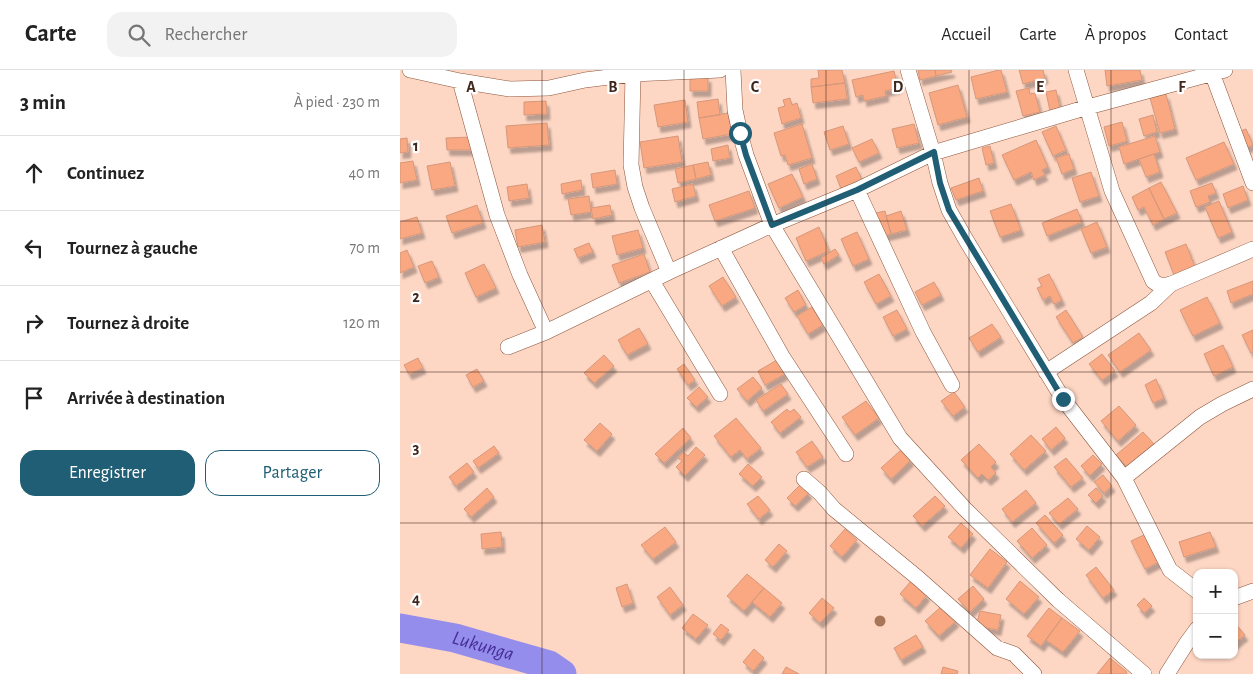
<!DOCTYPE html>
<html lang="fr">
<head>
<meta charset="utf-8">
<style>
  body { margin:0; font-family:"Alegreya Sans",sans-serif; background:#f2f2f2; color:#222 }
  .controls { position:absolute; right:15px; bottom:15px; display:grid; overflow:hidden; border-radius:10px; box-shadow:0 1px 4px #0004 }
  .controls button { width:45px; height:45px; display:grid; place-items:center; padding:0; border:0; border-bottom:1px solid #e0e0e0; background:#fff; color:#222; font:25px sans-serif }
  .stop { position:absolute; width:15px; height:15px; margin:-11px; border:4px solid #205e75; border-radius:50%; background:#fff }
  .stop.end { background:#205e75; border-color:#fff; box-shadow:0 1px 5px #0008 }
  .list { margin:0; padding:0; list-style:none }
  h2 { display:flex; justify-content:space-between; align-items:center; height:65px; margin:0; padding:0 20px; font-size:21px }
  h2 small { font-size:16px; font-weight:400; color:#767676 }
  .list li { display:grid; grid-template-columns:32px 1fr auto; gap:15px; align-items:center; box-sizing:border-box; height:75px; padding:0 20px; border-top:1px solid #e0e0e0 }
  .list b { display:block; font-size:19px; white-space:nowrap }
  .list em { font-size:16px; font-style:normal; color:#767676 }
  .actions { display:flex; gap:10px; padding:15px 20px }
  .actions a { flex:1; padding:11px 0; border:1px solid #205e75; border-radius:15px; text-align:center; font-size:18px; color:#205e75 }
  .actions .main { background:#205e75; color:#fff }
  .icon { flex:none; width:28px; height:28px; fill:none; stroke:currentColor; stroke-width:2; stroke-linecap:round; stroke-linejoin:round }
  .map { position:relative; flex:none; width:853px; height:604px; overflow:hidden }
  header { display:flex; align-items:center; gap:30px; box-sizing:border-box; height:70px; padding:0 25px; background:#fff; border-bottom:1px solid #e0e0e0 }
  header strong { font-size:24px }
  nav { display:flex; gap:28px; margin-inline-start:auto; font-size:18px }
  .search { width:350px; height:45px; background:#f2f2f2; display:flex; align-items:center; gap:12px; box-sizing:border-box; padding:0 18px; border-radius:15px; color:#767676; font-size:19px }
  main { display:flex }
  aside { flex:1; background:#fff }
  .map>svg:first-child { display:block }
</style>
</head>
<body>
<header>
<strong>Carte</strong>
<div class="search"><svg class="icon" aria-label="search" viewBox="0 0 24 24"><circle cx="10" cy="10" r="6"/><path d="M15 15l6 6"/></svg>Rechercher</div>
<nav><a>Accueil</a><a>Carte</a><a>À propos</a><a>Contact</a></nav>
</header>
<main>
<aside>
<h2>3 min<small>À pied · 230 m</small></h2>
<ul class="list">
<li><svg class="icon" aria-label="ahead" viewBox="0 0 24 24"><path d="M12 20V5M6 11l6-6 6 6"/></svg><div><b>Continuez</b></div><em>40 m</em></li>
<li><svg class="icon" aria-label="left" viewBox="0 0 24 24"><path d="M17 20v-9H6M10 6l-5 5 5 5"/></svg><div><b>Tournez à gauche</b></div><em>70 m</em></li>
<li><svg class="icon" aria-label="right" viewBox="0 0 24 24"><path d="M7 20v-9h11M14 6l5 5-5 5"/></svg><div><b>Tournez à droite</b></div><em>120 m</em></li>
<li><svg class="icon" aria-label="arrive" viewBox="0 0 24 24"><path d="M6 21V4h12l-3 4 3 4H6"/></svg><div><b>Arrivée à destination</b></div></li>
</ul>
<div class="actions"><a class="main">Enregistrer</a><a>Partager</a></div>
</aside>
<div class="map">
<svg width="853" height="604" viewBox="0 0 853 604">
  <defs>
    <filter id="shadow"><feDropShadow dx="3" dy="5.5" stdDeviation="1" flood-color="#0004"/></filter>
  </defs>
  <rect width="100%" height="100%" fill="#fdd6c4"/>
  <g fill="none" stroke-linecap="round" stroke-linejoin="round">
    <!-- river -->
    <path stroke="#958deb" stroke-width="29" id="s1" d="M0,558L55,568L149,595L162,604"/>
  </g>
  <!-- building -->
  <path fill="#f9a881" stroke="#d5987c" filter="url(#shadow)" d="M418,0H442L445,13L411,17V9L419,8Z
    M518,0H535L536,6L520,10Z
    M535,0H551L552,2L536,6Z
    M599,0H601L607,22L576,29L571,7Z
    M619,0H643L645,8L623,14Z
    M705,0H740L742,10L707,16Z
    M494,1L498,18L485,21L486,26L464,31L463,25L456,27L452,10Z
    M290,7H308V21H290Z
    M445,13L447,29L413,33L411,17Z
    M558,15L567,47L538,55L529,23Z
    M629,18L630,24L635,23L640,42L623,46L616,21Z
    M656,20L660,38L650,41L646,22Z
    M766,24L775,59L760,63L750,28Z
    M390,28L392,35L397,33L401,48L382,54L378,38L385,36L383,30Z
    M318,29L320,45L299,48L297,32Z
    M285,30L288,52L258,57L254,35Z
    M146,31L147,44L124,45V32Z
    M328,43L332,64L303,69L299,48Z
    M753,45L757,62L744,66L739,49Z
    M722,52L727,71L709,76L704,57Z
    M147,53L149,75L108,78L106,56Z
    M402,54L412,88L388,95L385,85L381,86L374,63Z
    M514,54L519,73L497,78L492,59Z
    M443,56L449,74L430,80L424,62Z
    M656,56L666,80L653,86L642,62Z
    M846,59L853,75L845,78L838,62Z
    M278,66L282,92L244,98L240,72Z
    M755,66L760,82L724,94L719,77Z
    M71,67L72,80H47L46,68Z
    M7,68L8,82L0,83V69Z
    M472,69L479,83L459,92L452,78Z
    M636,70L648,97L642,100L645,105L634,110L631,102L614,110L602,85Z
    M824,72L834,94L796,110L786,88Z
    M328,75L330,88L313,91L311,79Z
    M590,76L594,93L586,95L582,78Z
    M669,84L674,99L662,104L656,88Z
    M754,84L760,102L746,107L739,89Z
    M13,91L17,110L0,113V93Z
    M50,92L55,116L32,120L27,96Z
    M308,92L311,105L296,109L293,95Z
    M412,94L417,109L404,114L399,99Z
    M293,95L296,109L278,113L275,99Z
    M456,97L463,112L442,121L436,106Z
    M215,100L217,114L193,118L191,104Z
    M691,102L699,126L680,132L672,108Z
    M392,104L403,127L379,138L368,114Z
    M579,108L583,121L556,130L551,118Z
    M181,110L182,120L162,124L161,114Z
    M761,112L777,143L764,149L749,118Z
    M812,113L816,123L808,126L810,132L796,137L790,121Z
    M127,114L129,128L109,131L107,117Z
    M293,114L296,126L275,132L272,119Z
    M843,116L848,130L828,138L823,124Z
    M749,118L764,149L753,155L744,137L738,140L732,127Z
    M349,121L355,138L315,151L309,135Z
    M189,126L191,142L171,145L168,129Z
    M819,131L832,162L818,168L805,137Z
    M611,134L621,160L600,167L590,141Z
    M77,135L83,153L52,163L46,146Z
    M210,135L212,145L193,149L191,138Z
    M677,139L682,152L647,166L642,153Z
    M485,141L491,164L483,166L476,143Z
    M501,141L507,160L491,164L486,146Z
    M17,147L22,163L0,169V152Z
    M697,152L707,177L691,183L681,159Z
    M142,155L145,172L118,177L115,160Z
    M419,157L429,181L406,191L396,168Z
    M238,160L243,178L217,185L212,166Z
    M457,162L469,189L453,196L441,169Z
    M189,173L193,182L178,188L174,179Z
    M786,174L795,197L774,205L765,182Z
    M435,179L439,185L424,194L421,188Z
    M7,180L14,197L0,203V183Z
    M244,184L250,202L219,213L212,195Z
    M32,191L39,207L25,213L18,196Z
    M84,194L96,218L76,227L65,203Z
    M479,204L491,226L476,234L464,212Z
    M649,204L662,230L654,234L650,226L643,230L637,218L642,216L638,209Z
    M323,207L336,227L322,236L309,216Z
    M853,211V224L831,233L827,221Z
    M534,212L541,225L522,235L515,222Z
    M398,220L406,235L394,242L385,228Z
    M807,227L820,253L793,266L780,240Z
    M412,237L423,255L408,264L397,246Z
    M497,240L507,259L493,266L483,247Z
    M666,240L683,267L673,273L656,247Z
    M592,254L601,267L578,282L569,268Z
    M239,258L248,274L227,285L218,270Z
    M853,260V282L851,283L842,265Z
    M739,263L751,280L720,302L708,285Z
    M823,275L833,297L814,306L804,284Z
    M702,284L715,301L702,310L689,294Z
    M204,285L214,296L194,313L184,303Z
    M18,288L23,298L9,304L4,295Z
    M377,290L385,304L365,315L358,301Z
    M284,294L295,310L288,315L277,299Z
    M77,299L84,311L73,317L66,305Z
    M353,307L362,318L347,331L337,319Z
    M756,309L764,328L753,333L745,315Z
    M381,314L388,324L363,341L356,330Z
    M299,317L308,327L296,337L287,328Z
    M554,322L565,337L553,346L541,331Z
    M466,331L479,348L455,365L442,347Z
    M719,336L736,355L718,371L701,351Z
    M387,339L390,342L394,339L401,347L380,363L371,352Z
    M336,348L361,378L347,389L340,380L331,387L314,366Z
    M200,353L212,364L197,381L184,370Z
    M656,357L665,368L651,380L642,369Z
    M283,358L291,368L264,393L255,384Z
    M743,362L754,374L727,397L716,385Z
    M631,365L646,381L624,400L610,384Z
    M412,371L423,387L407,397L396,382Z
    M579,374L596,392L591,397L596,403L588,410L582,404L578,408L561,390Z
    M94,376L99,383L78,398L73,391Z
    M296,377L305,385L285,406L276,397L282,391L278,388L283,382L288,386Z
    M501,380L511,390L491,409L481,398Z
    M693,385L702,394L690,406L681,396Z
    M666,388L683,408L671,417L654,397Z
    M67,393L74,402L56,416L49,407Z
    M348,394L362,407L353,416L339,404Z
    M703,405L712,416L704,423L694,412Z
    M401,414L409,423L395,436L387,428Z
    M87,418L94,427L71,447L64,439Z
    M696,418L703,426L696,433L688,425Z
    M626,420L636,433L612,452L602,439Z
    M358,426L370,440L359,449L347,434Z
    M535,426L545,436L522,456L513,446Z
    M668,428L678,439L659,454L649,443Z
    M645,445L663,465L654,473L636,453Z
    M561,453L573,464L561,478L548,467Z
    M687,456L700,467L689,480L676,469Z
    M265,457L276,472L253,489L241,475Z
    M632,458L647,475L632,488L617,471Z
    M445,459L457,470L442,487L430,476Z
    M101,462L102,477L82,479L81,464Z
    M810,462L816,477L784,487L779,472Z
    M746,464L759,492L745,499L731,471Z
    M379,474L387,481L373,497L365,490Z
    M590,479L607,492L588,518L570,505Z
    M696,497L714,520L703,528L686,505Z
    M347,504L364,518L344,541L327,526Z
    M511,511L527,525L516,538L500,524Z
    M620,511L639,527L624,544L606,529Z
    M227,514L233,533L222,537L216,518Z
    M573,516L584,529L570,542L558,529Z
    M270,517L283,535L270,545L257,527Z
    M364,518L382,533L370,547L352,532Z
    M422,528L434,538L420,553L409,543Z
    M744,528L752,536L744,543L737,535Z
    M542,536L556,551L539,566L525,551Z
    M649,538L662,548L641,576L627,566Z
    M580,541L601,545L598,560L576,556Z
    M293,544L308,555L296,569L282,558Z
    M662,548L680,561L663,582L646,570Z
    M834,552L845,565L834,574Z
    M321,554L329,560L321,570L313,564Z
    M516,565L523,577L501,590L494,578Z
    M354,579L364,588L353,601L343,592Z
    M710,588L727,602L726,604H697Z
    M386,597L399,604H382Z
    M543,597L558,601L557,604H541Z"/>
  <g fill="none" stroke-linecap="round" stroke-linejoin="round">
    <!-- minor casing -->
    <g stroke="#8d563c" stroke-width="16">
      <path id="minor" d="M10,0L60,11L110,19L149,18L185,10L233,4L320,0
        M333,0L335,40L340,63L346,85L372,155L500,368L565,439L658,530L744,604
        M508,0L533,83L540,113L549,140L566,170L663,329L724,408L770,500L797,521
        M676,0L712,121L753,211C759,216 763,216 771,214L853,179
        M812,3L853,113
        M233,4L231,95L235,117L242,138L269,202
        M60,11L97,145L120,205L146,262
        M457,120L523,262L552,315
        M321,178L382,286L446,384
        M252,211L320,324
        M108,277L146,262L269,202L372,155L457,120L533,83L688,37L825,0
        M646,302L751,233L771,214
        M724,408L800,347L822,334L853,319
        M404,409L420,423L434,439L518,508L597,578L614,584L634,604
        M834,528L853,521
        M767,604L786,574L797,559"/>
    </g>
    <!-- minor -->
    <use href="#minor" stroke="#fff" stroke-width="15"/>
  </g>
  <!-- trees -->
  <circle fill="#a87558" cx="480" cy="551" r="5.5"/>
  <g fill="none" stroke-linecap="round" stroke-linejoin="round">
    <!-- route -->
    <path stroke="#205e75" stroke-width="6" d="M340,63L346,85L372,155L457,120L534,82L540,113L549,140L663,329"/>
  </g>
  <!-- grid -->
  <path fill="none" stroke="#3f271b" stroke-width="1" stroke-opacity="0.55" d="M142,0V604M284,0V604M426,0V604M569,0V604M711,0V604M0,151H853M0,302H853M0,453H853"/>
  <g text-anchor="middle" dominant-baseline="central" stroke-width="4.5" stroke-linejoin="round" paint-order="stroke">
    <!-- water labels -->
    <g font-size="20" font-style="italic" fill="#462e9a" stroke="#fff">
      <text stroke="none"><textPath href="#s1" startOffset="85">Lukunga</textPath></text>
    </g>
  </g>
  <g font-size="16" text-anchor="middle" font-weight="bold" fill="#3f271b" stroke="#fff" stroke-width="4.5" stroke-linejoin="round" paint-order="stroke">
    <text x="71" y="22">A</text>
    <text x="213" y="22">B</text>
    <text x="355" y="22">C</text>
    <text x="498" y="22">D</text>
    <text x="640" y="22">E</text>
    <text x="782" y="22">F</text>
    <text x="16" y="81">1</text>
    <text x="16" y="232">2</text>
    <text x="16" y="383">3</text>
    <text x="16" y="534">4</text>
  </g>
</svg>
<div class="controls">
<button>+</button>
<button>−</button>
</div>
<div class="stop" style="left:340px;top:63px"></div>
<div class="stop end" style="left:663px;top:329px"></div>
</div>
</main>
</body>
</html>
